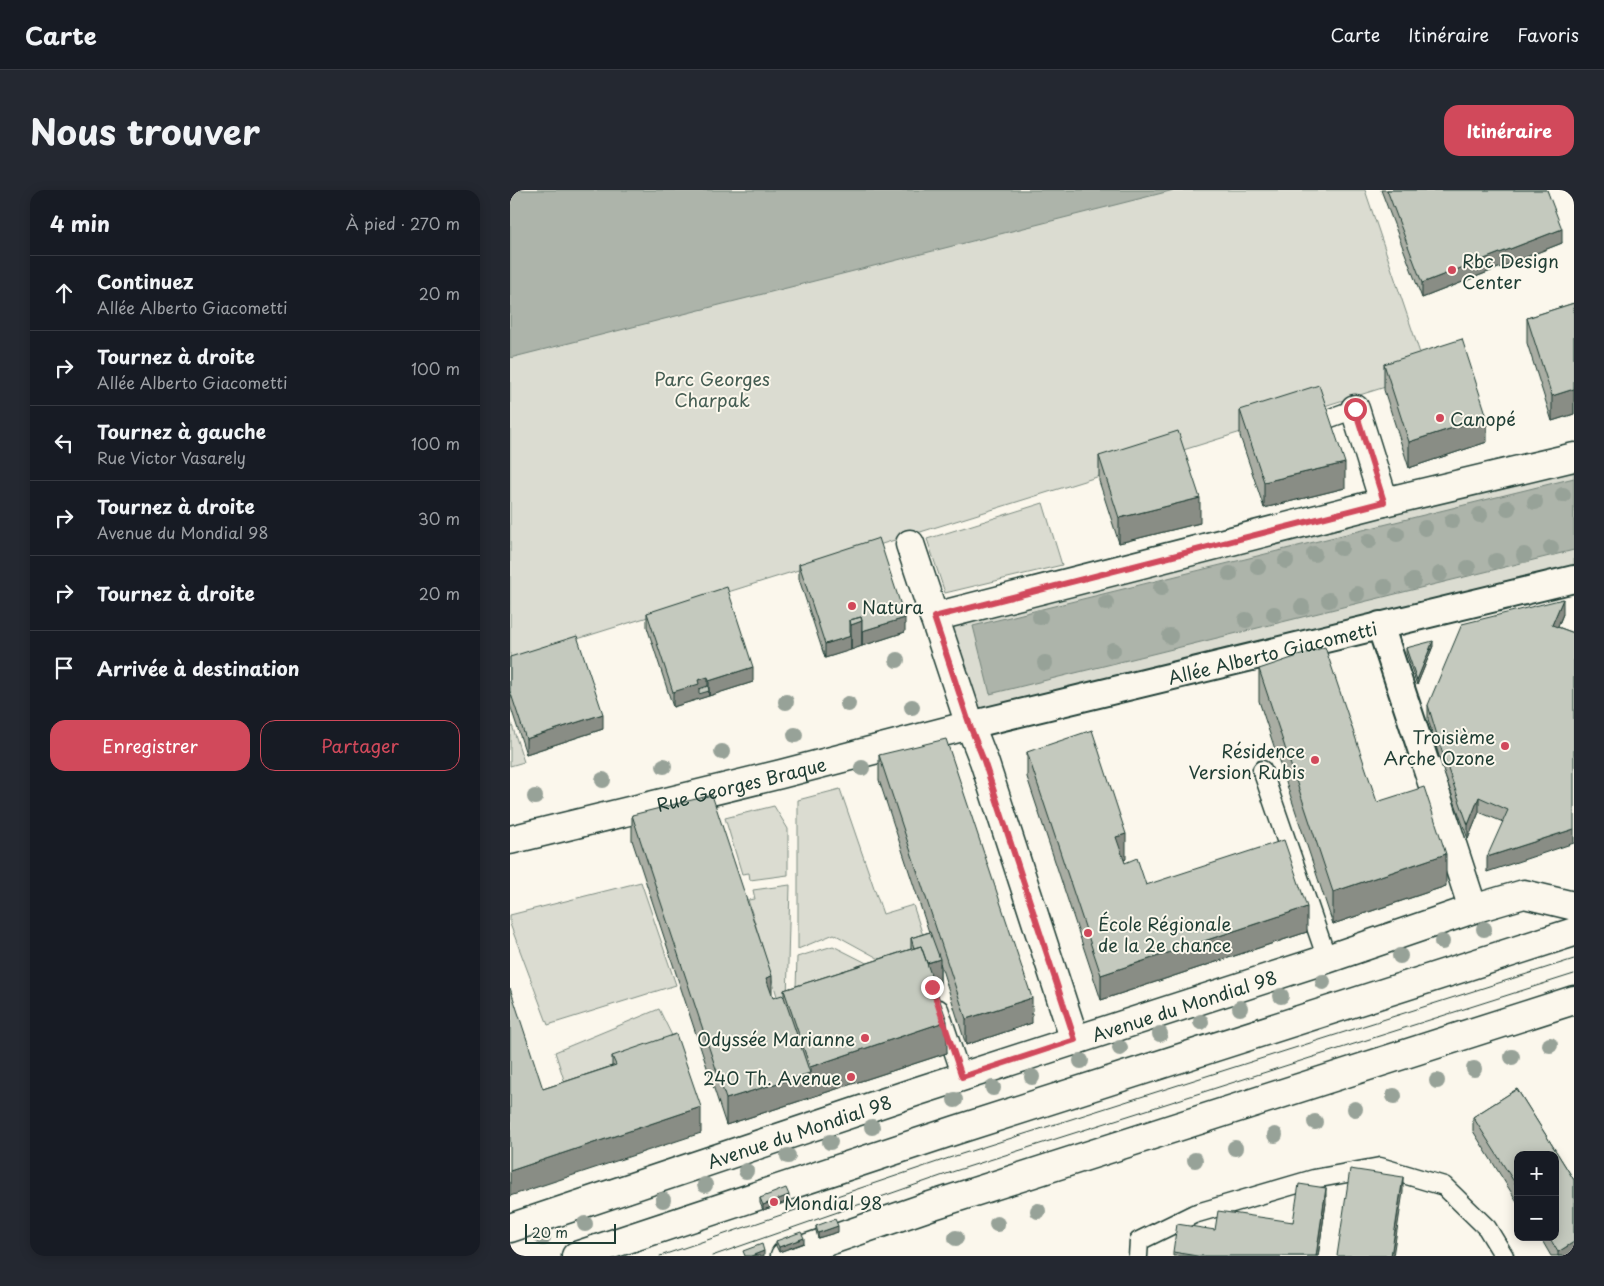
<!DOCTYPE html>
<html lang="fr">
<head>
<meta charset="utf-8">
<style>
  body { margin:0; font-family:"Playpen Sans",sans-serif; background:#242831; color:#f1f3f6 }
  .controls { position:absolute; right:15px; bottom:15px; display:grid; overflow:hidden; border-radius:10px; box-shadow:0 2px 12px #0003 }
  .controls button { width:45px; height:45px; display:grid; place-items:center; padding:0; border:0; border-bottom:1px solid #363941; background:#171b24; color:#f1f3f6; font:25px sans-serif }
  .scale { position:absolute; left:15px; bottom:12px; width:91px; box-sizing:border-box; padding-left:5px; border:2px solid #1f3d34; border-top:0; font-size:14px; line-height:18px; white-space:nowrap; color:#1f3d34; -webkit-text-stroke:4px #fbf7ec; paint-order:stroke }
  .stop { position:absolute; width:15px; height:15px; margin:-11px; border:4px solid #d1495b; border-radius:50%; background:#fff }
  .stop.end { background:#d1495b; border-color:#fff; box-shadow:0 1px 5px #0008 }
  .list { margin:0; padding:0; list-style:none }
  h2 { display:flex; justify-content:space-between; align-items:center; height:65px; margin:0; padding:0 20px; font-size:21px }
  h2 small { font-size:16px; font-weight:400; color:#9ea1a6 }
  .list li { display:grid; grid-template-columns:32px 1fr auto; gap:15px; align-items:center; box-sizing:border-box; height:75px; padding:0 20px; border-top:1px solid #363941 }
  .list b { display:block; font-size:19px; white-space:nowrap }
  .list p { margin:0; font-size:16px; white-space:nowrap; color:#9ea1a6 }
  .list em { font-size:16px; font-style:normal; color:#9ea1a6 }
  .actions { display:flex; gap:10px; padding:15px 20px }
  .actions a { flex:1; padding:11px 0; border:1px solid #d1495b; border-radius:15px; text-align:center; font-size:18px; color:#d1495b }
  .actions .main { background:#d1495b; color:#fff }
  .icon { flex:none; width:28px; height:28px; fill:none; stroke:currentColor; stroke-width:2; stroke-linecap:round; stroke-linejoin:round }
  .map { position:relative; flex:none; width:1064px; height:1066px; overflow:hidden; border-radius:15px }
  header { display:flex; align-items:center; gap:30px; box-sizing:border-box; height:70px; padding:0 25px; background:#171b24; border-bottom:1px solid #363941 }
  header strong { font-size:24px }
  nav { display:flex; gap:28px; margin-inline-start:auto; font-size:18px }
  .intro { display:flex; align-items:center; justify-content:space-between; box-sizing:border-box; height:120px; padding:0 30px }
  h1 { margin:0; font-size:35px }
  .button { padding:12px 22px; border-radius:15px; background:#d1495b; color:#fff; font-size:18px; font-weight:700 }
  main { display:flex; gap:30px; padding:0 30px }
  aside { flex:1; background:#171b24; border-radius:15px; box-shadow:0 2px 12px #0003 }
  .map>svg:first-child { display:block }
</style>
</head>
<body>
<header>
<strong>Carte</strong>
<nav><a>Carte</a><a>Itinéraire</a><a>Favoris</a></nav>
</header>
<div class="intro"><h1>Nous trouver</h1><a class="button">Itinéraire</a></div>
<main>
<aside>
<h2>4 min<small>À pied · 270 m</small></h2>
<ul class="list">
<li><svg class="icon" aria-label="ahead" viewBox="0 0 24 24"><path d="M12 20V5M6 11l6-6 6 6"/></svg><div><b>Continuez</b><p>Allée Alberto Giacometti</p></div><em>20 m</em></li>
<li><svg class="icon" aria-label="right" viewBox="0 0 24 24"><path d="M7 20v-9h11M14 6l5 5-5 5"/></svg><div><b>Tournez à droite</b><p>Allée Alberto Giacometti</p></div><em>100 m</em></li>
<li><svg class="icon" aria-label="left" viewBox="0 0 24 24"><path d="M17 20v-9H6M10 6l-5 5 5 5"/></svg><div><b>Tournez à gauche</b><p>Rue Victor Vasarely</p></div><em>100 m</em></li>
<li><svg class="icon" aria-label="right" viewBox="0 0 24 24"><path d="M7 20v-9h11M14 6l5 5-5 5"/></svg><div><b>Tournez à droite</b><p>Avenue du Mondial 98</p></div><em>30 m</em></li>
<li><svg class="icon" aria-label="right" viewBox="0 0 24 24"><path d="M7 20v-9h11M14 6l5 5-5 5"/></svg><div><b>Tournez à droite</b></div><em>20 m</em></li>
<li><svg class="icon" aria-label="arrive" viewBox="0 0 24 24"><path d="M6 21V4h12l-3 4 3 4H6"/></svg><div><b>Arrivée à destination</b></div></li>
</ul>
<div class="actions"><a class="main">Enregistrer</a><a>Partager</a></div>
</aside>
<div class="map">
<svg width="1064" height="1066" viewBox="0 0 1064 1066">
  <rect width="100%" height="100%" fill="#fbf7ec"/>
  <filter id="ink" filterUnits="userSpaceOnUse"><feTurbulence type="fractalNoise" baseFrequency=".02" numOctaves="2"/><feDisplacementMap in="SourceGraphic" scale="10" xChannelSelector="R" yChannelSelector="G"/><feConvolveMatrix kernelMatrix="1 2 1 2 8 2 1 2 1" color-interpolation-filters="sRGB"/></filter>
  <g filter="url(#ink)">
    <!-- green -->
    <path fill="#dbdcd1" stroke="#7d8c82" d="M0,0H855L917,184L0,470Z
      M1064,275V379L466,524L436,429Z
      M533,313L552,375L435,403L417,349Z
      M0,529L14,572L0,576Z
      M330,599L373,724L403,715L420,767L406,789L324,744L288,759V610Z
      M264,616L278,639V685L240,690L239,683L232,684L215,628Z
      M131,692L166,795L38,835L0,734V725Z
      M280,695L277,812L270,816L238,710L245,709L243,700Z
      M323,756L396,793L285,829L287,767Z
      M149,819L168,858L55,893L45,862Z"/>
    <!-- water -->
    <path fill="#adb4aa" stroke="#74847b" d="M0,0H664L0,168Z
      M1064,288V360L480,504L463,436Z"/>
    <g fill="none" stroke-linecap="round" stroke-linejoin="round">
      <!-- service casing -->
      <g stroke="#1f3d34" stroke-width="21">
        <path id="service" d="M812,231L845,219
          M752,580L817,769
          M429,819L452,887
          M628,1066L629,1051L684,1024L804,989L870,977L934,996L977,1038L994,1066"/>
      </g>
      <!-- pedestrian casing -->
      <g stroke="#1f3d34" stroke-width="30">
        <g id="pedestrian">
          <path d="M870,435L917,577"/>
          <path id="s1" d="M460,535L1064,389"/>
        </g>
      </g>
      <!-- minor casing -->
      <g stroke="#1f3d34" stroke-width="31">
        <g id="minor">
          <path d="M845,219L874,312"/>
          <path d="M400,354L460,535L474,571L565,851"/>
          <path d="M424,427L874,312L1064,267"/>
          <path d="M917,577L963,719"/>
          <path id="s2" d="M0,650L271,584L460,535"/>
          <path id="s3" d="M0,1038L408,901L817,769L963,719L1014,704L1064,716"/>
        </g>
      </g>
      <!-- secondary casing -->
      <g stroke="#1f3d34" stroke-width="31">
        <path id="secondary" d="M66,1066L446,940L1064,742
          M275,1066L417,1017L1064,810"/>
      </g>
      <!-- service -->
      <use href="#service" stroke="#fbf7ec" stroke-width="18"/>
      <!-- pedestrian -->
      <use href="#pedestrian" stroke="#fbf7ec" stroke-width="26"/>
      <!-- minor -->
      <use href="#minor" stroke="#fbf7ec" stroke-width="28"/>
      <!-- secondary -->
      <use href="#secondary" stroke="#fbf7ec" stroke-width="28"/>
      <!-- tram -->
      <path stroke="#1f3d34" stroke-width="1" d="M150,1066L439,968L1064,769
        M202,1066L445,981L1064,784"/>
    </g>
    <!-- trees -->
    <g fill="#97a298">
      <circle cx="1053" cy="305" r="8"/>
      <circle cx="1025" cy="312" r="8"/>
      <circle cx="998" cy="318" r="8"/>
      <circle cx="970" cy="325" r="8"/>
      <circle cx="942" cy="331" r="8"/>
      <circle cx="915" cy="338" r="8"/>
      <circle cx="887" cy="344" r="8"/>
      <circle cx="859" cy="351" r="8"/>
      <circle cx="831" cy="358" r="8"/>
      <circle cx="1041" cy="358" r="8"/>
      <circle cx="804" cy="364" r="8"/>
      <circle cx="1014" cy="365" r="8"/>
      <circle cx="776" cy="371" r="8"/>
      <circle cx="986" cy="371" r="8"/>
      <circle cx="748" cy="377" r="8"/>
      <circle cx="958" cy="378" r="8"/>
      <circle cx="720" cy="384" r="8"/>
      <circle cx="930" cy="384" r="8"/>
      <circle cx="903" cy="391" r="8"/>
      <circle cx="875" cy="397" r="8"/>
      <circle cx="651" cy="398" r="8"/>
      <circle cx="847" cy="404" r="8"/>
      <circle cx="819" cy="410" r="8"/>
      <circle cx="596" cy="413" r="8"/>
      <circle cx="792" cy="417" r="8"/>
      <circle cx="764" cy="424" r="8"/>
      <circle cx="530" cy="427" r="8"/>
      <circle cx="736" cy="430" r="8"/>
      <circle cx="660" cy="446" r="8"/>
      <circle cx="603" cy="460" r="8"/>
      <circle cx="387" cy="470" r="8"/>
      <circle cx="535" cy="473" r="8"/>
      <circle cx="276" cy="512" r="8"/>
      <circle cx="338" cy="514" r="8"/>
      <circle cx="402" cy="517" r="8"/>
      <circle cx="285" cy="545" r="8"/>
      <circle cx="212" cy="562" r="8"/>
      <circle cx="154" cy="576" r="8"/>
      <circle cx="352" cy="578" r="8"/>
      <circle cx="93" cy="590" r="8"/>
      <circle cx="25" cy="607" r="8"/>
      <circle cx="974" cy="739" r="8"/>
      <circle cx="932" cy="752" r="8"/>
      <circle cx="890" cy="766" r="8"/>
      <circle cx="813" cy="792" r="8"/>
      <circle cx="771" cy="806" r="8"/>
      <circle cx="730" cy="818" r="8"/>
      <circle cx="691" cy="832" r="8"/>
      <circle cx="650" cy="844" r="8"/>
      <circle cx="1040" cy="855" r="8"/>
      <circle cx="610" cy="858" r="8"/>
      <circle cx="1002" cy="867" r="8"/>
      <circle cx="571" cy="871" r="8"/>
      <circle cx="964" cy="879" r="8"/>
      <circle cx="522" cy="887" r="8"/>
      <circle cx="927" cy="891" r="8"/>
      <circle cx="483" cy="898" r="8"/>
      <circle cx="884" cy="906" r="8"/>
      <circle cx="445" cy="910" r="8"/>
      <circle cx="845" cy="919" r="8"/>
      <circle cx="805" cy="932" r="8"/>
      <circle cx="362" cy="937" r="8"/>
      <circle cx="765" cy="945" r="8"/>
      <circle cx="320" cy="952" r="8"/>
      <circle cx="725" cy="958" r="8"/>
      <circle cx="278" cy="966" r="8"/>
      <circle cx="685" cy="970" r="8"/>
      <circle cx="236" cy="981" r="8"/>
      <circle cx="195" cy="995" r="8"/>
      <circle cx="153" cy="1010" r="8"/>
      <circle cx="528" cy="1021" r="8"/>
      <circle cx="75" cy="1034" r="8"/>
      <circle cx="487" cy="1034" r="8"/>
      <circle cx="33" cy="1048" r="8"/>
      <circle cx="446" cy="1048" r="8"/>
    </g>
    <!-- wall -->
    <path fill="#a9ada3" stroke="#1f3d34" d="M871,0H1037L1052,53L912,108Z
      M1064,113V224L1042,231L1017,153V128Z
      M874,174L977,252L899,278L874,200Z
      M730,220L835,298L754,318L730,246Z
      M589,266L690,333L609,353L589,291Z
      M289,374L395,442L315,468L289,389Z
      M137,423L243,492L163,517L137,437Z
      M1053,424L1048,437L1064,443L977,682L993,632L969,622L958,649L934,583L918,529V515Z
      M923,456L907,495L896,463V458Z
      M0,467L93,539L16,564L0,515Z
      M749,479L867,612L936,696L823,734L749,511Z
      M517,562L616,669L614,670L615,673L636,695L797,742L591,810L517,587Z
      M369,565L522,833L456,855L430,773V795L425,796L437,863L216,935L122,650V625L262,806L263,808L274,807V800L401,759V748L419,742L369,590Z
      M102,866L191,943L33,899L102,876Z
      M1007,899L1064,990V1066H1041L1030,1047H1045V965H1008V1013L963,941V927Z
      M250,1008L279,1011L253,1020L250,1013Z
      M816,1013L808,1066H663V1062L705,1040L783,1032Z
      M306,1036L328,1042L308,1048L306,1041Z
      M266,1051L294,1053L269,1062L266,1056Z"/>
    <!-- shaded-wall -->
    <path fill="#898d85" stroke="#1f3d34" d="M1052,39V53L912,108V93Z
      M1064,199V224L1042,231V206Z
      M977,227V252L899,278V252Z
      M835,273V298L754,318V292Z
      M690,308V333L609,353V328Z
      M1053,409V424L1042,450V435Z
      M395,428V442L352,456V441Z
      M352,431V456L341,460V435Z
      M341,446V460L315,468V454Z
      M923,451V456L907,495V490Z
      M243,477V492L199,506V491Z
      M198,487V501H199V506L163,517V502L188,490Z
      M93,524V539L16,564V549Z
      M969,607V622L958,649V635Z
      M1064,639V653L977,682V667Z
      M616,644V669L606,673V647Z
      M936,664V696L823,734V702Z
      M797,717V742L591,810V785Z
      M430,769V795L415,799V774Z
      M262,786V811L256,788Z
      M522,808V833L456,855V829Z
      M437,831V863L216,935V909L300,883V877Z
      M191,917V943L0,1006V981Z
      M893,987V1002L883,1066H881Z
      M816,998V1013L808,1066H806Z
      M279,1005V1011L253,1020V1015Z
      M328,1036V1042L308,1048V1043Z
      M294,1048V1053L269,1062V1057Z
      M1064,1052V1066H1048V1062Z
      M254,1061V1066H241Z"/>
    <!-- building -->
    <path fill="#c4c9be" stroke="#1f3d34" d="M877,0H1037L1052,39L912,93Z
      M1064,113V199L1042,206L1017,128Z
      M952,149L977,227L899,252L874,174Z
      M809,195L835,273L754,292L730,220Z
      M668,241L690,308L609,328L589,266Z
      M369,348L395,428L352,441V431L351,427L340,430V441L341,446L315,454L289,374Z
      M217,397L243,477L199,491L198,487L188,490L189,494L163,502L137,423Z
      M1053,409L1042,435L1064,443V639L977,667L998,620L969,607L958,635L934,568L918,515L952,434Z
      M351,427L352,431L341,435L340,430Z
      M67,446L93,524L16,549L0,501V467Z
      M923,451L907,490L896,458Z
      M815,457L867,612L914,597L936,664L823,702L749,479Z
      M198,496L199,501L189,504V499Z
      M582,540L616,644L606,647L615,673L627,668L636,695L774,650L797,717L591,785L517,562Z
      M436,549L522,808L456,829L369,565Z
      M202,605L262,786L256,788L263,808L272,805L274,807L300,883L216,909L122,625Z
      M420,742L430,769L417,773L411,756L404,758L401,748Z
      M411,756L437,831L300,877L274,800Z
      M0,798L33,899L106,875L102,866L166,844L191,917L0,981Z
      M1007,899L1064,990V1052L1048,1062L1039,1047H1045V965H1008V998L963,927Z
      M840,979L893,987L881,1066H827Z
      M789,994L816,998L806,1066H687L663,1062L667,1034L705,1040L708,1021L783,1032Z
      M276,998L279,1005L253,1015L250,1008Z
      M325,1029L328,1036L308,1043L306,1036Z
      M291,1042L294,1048L269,1057L266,1051Z
      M252,1054L254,1061L241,1066H235L233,1061Z"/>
  </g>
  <g fill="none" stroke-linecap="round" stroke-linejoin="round" filter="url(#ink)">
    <!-- route -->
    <path stroke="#d1495b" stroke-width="6" d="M422,797L452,887L565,850L474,571L460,536L424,427L874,312L845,219"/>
  </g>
  <!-- markers -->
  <g fill="#d1495b" stroke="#fbf7ec" stroke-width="2">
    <circle cx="942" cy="80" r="5"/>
    <circle cx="930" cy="228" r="5"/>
    <circle cx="342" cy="416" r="5"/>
    <circle cx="995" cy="556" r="5"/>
    <circle cx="805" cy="570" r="5"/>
    <circle cx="578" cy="743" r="5"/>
    <circle cx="355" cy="848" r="5"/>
    <circle cx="341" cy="887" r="5"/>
    <circle cx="264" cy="1012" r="5"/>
  </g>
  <g text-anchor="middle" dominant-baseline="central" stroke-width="4" stroke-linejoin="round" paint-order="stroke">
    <!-- poi labels -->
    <g font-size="18" fill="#1f3d34" stroke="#fbf7ec" text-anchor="start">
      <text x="952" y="70">Rbc Design<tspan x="952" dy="21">Center</tspan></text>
      <text x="940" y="228">Canopé</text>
      <text x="352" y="416">Natura</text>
      <text x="985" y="546" text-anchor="end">Troisième<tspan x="985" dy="21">Arche Ozone</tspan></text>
      <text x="795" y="560" text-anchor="end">Résidence<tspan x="795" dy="21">Version Rubis</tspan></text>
      <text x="588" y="733">École Régionale<tspan x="588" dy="21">de la 2e chance</tspan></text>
      <text x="345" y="848" text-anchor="end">Odyssée Marianne</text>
      <text x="331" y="887" text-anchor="end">240 Th. Avenue</text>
      <text x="274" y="1012">Mondial 98</text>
    </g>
    <!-- park labels -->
    <g font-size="18" fill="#455d53" stroke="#fbf7ec">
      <text x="202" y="188">Parc Georges<tspan x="202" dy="21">Charpak</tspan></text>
    </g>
    <!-- street labels -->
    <g font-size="18" fill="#1f3d34" stroke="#fbf7ec">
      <text stroke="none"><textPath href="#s1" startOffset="311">Allée Alberto Giacometti</textPath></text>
      <text stroke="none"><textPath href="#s2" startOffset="238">Rue Georges Braque</textPath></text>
      <text stroke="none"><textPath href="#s3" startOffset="710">Avenue du Mondial 98</textPath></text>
      <text stroke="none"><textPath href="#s3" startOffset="305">Avenue du Mondial 98</textPath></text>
    </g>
  </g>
</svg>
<div class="controls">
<button>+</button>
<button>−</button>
</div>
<div class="scale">20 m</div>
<div class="stop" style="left:845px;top:219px"></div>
<div class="stop end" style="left:422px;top:797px"></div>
</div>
</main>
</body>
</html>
